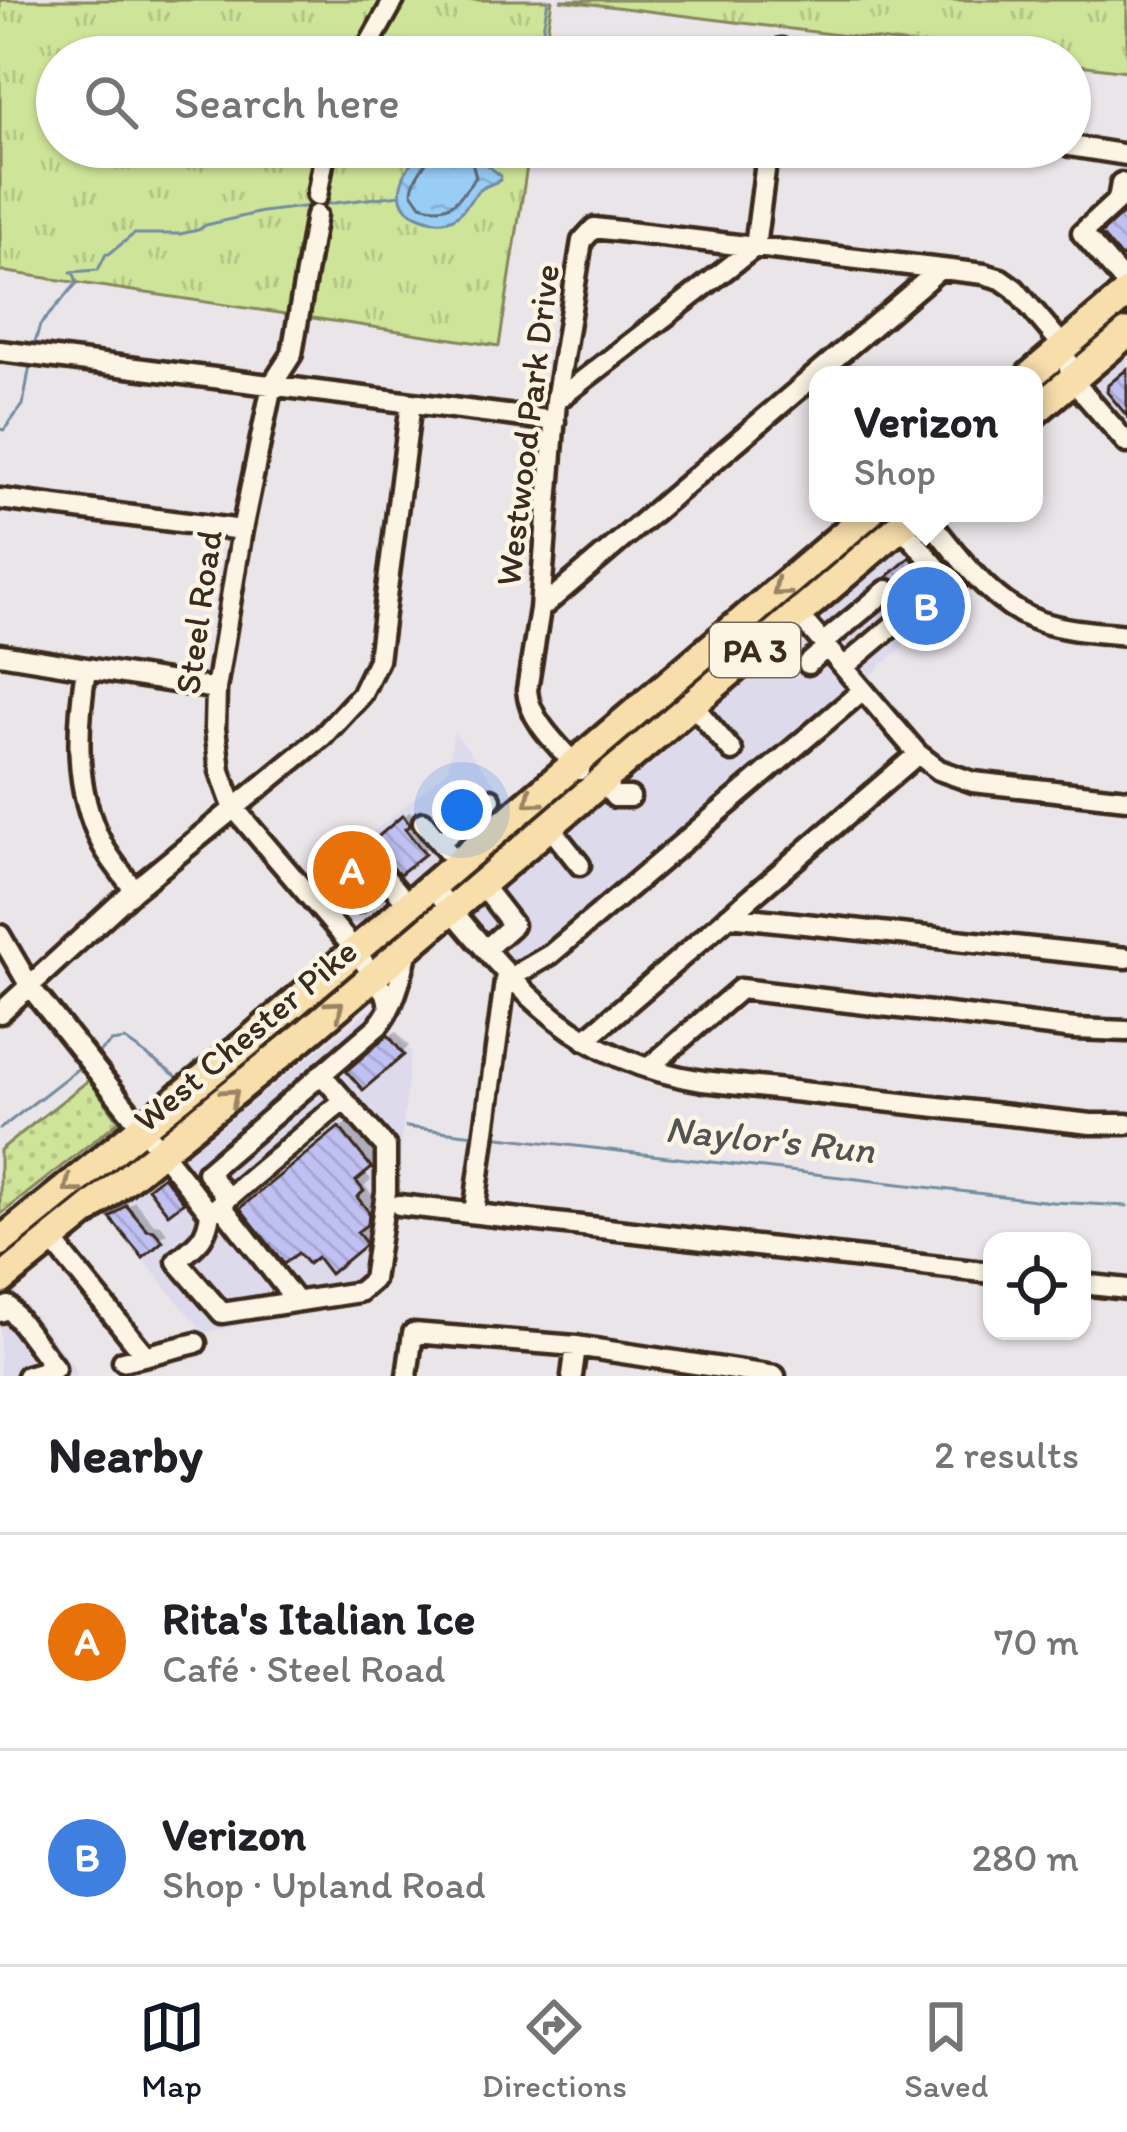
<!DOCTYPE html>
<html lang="en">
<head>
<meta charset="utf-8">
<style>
  body { margin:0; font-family:Itim,sans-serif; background:#f6f6f6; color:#202124 }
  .controls { position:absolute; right:36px; bottom:36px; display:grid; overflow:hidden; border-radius:24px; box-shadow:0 3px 9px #0004 }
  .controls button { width:108px; height:108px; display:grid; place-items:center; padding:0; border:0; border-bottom:3px solid #e0e0e0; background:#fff; color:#202124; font:60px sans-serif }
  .you { position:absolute; left:462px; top:810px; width:42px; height:42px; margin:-30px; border:9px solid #fff; border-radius:50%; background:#1a73e8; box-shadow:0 0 0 18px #1a73e833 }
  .badge { display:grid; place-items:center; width:78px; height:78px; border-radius:50%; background:#111827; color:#fff; font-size:39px; font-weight:700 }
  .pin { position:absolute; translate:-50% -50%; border:6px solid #fff; box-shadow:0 3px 12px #0006 }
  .popup { position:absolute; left:809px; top:366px; width:234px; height:156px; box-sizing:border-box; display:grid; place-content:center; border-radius:24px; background:#fff; filter:drop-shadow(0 3px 9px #0005); font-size:39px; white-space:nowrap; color:#757577 }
  .popup b { font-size:45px; color:#202124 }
  .popup::after { content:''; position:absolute; left:50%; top:100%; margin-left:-24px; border:24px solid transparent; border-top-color:#fff }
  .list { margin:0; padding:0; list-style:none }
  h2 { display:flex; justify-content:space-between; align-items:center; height:156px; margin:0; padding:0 48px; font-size:51px }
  h2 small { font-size:39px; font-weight:400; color:#757577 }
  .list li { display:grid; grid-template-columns:78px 1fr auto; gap:36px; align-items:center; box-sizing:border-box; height:216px; padding:0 48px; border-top:3px solid #e0e0e0 }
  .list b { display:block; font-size:45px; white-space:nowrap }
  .list p { margin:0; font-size:39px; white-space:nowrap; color:#757577 }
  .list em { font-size:39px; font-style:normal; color:#757577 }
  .icon { flex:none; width:66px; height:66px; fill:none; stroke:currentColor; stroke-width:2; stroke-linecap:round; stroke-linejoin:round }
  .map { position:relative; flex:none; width:1127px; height:1376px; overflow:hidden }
  .search { position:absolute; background:#fff; box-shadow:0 3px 9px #0004; left:36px; right:36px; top:36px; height:132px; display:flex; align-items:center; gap:30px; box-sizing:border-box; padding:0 42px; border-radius:66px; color:#757577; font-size:45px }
  .sheet { height:588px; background:#fff }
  nav { display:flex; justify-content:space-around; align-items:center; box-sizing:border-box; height:168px; border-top:3px solid #e0e0e0; background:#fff; font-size:33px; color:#757577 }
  nav a { display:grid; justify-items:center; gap:6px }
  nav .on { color:#111827 }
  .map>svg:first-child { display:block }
</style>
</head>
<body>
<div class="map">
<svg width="1127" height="1376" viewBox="0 0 1127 1376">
  <defs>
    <pattern id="grass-tufts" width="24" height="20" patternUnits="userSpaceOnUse" patternTransform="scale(3)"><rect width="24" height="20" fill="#cee499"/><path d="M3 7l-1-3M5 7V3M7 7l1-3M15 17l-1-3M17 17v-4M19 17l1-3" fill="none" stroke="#b2c483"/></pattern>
    <pattern id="park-dots" width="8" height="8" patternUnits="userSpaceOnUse" patternTransform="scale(3)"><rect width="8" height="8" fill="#cee499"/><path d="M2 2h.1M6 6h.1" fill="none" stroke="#b2c483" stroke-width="1.8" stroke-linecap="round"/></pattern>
    <pattern id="water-ripples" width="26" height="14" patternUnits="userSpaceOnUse" patternTransform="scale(3)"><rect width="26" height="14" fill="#98cdf6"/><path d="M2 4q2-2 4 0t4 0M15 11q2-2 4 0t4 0" fill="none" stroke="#84b0d2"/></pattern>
    <pattern id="building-back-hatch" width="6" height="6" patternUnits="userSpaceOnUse" patternTransform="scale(3)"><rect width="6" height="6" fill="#c0c1f3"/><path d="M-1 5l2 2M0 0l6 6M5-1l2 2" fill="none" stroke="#a6a6d0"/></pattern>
  </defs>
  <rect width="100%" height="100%" fill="#eae5e9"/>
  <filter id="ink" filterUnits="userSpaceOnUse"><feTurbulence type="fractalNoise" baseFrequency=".00833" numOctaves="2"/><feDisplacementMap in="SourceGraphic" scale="24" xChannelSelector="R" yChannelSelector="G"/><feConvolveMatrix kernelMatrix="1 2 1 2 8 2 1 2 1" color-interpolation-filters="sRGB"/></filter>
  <g filter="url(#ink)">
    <!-- built -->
    <path fill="#dddaec" d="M1127,347V433L1093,395L1090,385L1093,379Z
      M923,533L935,539L974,584L867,678L825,629L822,616L914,535Z
      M802,632L859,690L520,976L473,920L475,911Z
      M454,732L507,799L360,923L347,922L313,882L448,770Z
      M369,1010L411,1051L396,1189L381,1280L361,1298L204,1333L107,1217Z
      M14,1290L73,1366L76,1376H0V1300Z"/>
    <!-- grass -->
    <path fill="url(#grass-tufts)" stroke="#84875c" stroke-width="3" d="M0,0H552L543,57H57V147H530L499,346L0,271Z
      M560,0H1127V71L1070,64V57H1014Z
      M877,513H903L596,769L598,762Z"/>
    <!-- park -->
    <path fill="url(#park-dots)" stroke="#84875c" stroke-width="3" d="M89,1080L119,1121L0,1215V1150Z"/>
    <!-- water -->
    <path fill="url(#water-ripples)" stroke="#738ca0" stroke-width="3" d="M424,147H480L484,163L500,175V180C495,184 488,184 483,188C469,196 465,216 448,220C439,223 428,220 420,217C384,203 405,167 424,147Z"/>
    <!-- shadow -->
    <path fill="#0003" d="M921,550L940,572L957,580L969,570L974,575L924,619V611L900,568Z
      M410,811L414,816L409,821L429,846L423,852L381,853L347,867Z
      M396,1031L409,1046L402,1053L351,1071Z
      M350,1120L380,1157L364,1171L371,1180L365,1186L377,1201L376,1211L365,1222L373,1234L362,1244L317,1253L254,1199Z
      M168,1175L185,1196L169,1210L152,1188Z
      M134,1201L154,1224L161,1225L167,1233L143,1254L114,1218Z"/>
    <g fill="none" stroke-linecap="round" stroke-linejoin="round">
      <!-- shore -->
      <path stroke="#606b74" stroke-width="3" d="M431,147C430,164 413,174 412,192L421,205C452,215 458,199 476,177L468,147"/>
      <!-- stream -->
      <path stroke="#738ca0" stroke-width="3" d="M538,57L548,0
        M33,349L40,325L77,283L75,276L71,272L98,270L106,254H109L134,234H180L198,230L206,225L262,212L400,195
        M0,429L4,430L23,405L30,365
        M96,1055L111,1042L125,1040L179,1078
        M406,1127L475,1135
        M0,1129L84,1064
        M491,1136L1052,1202L1127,1206"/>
    </g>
    <!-- building -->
    <path fill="url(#building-back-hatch)" stroke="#3b2a1e" stroke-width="3" d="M1127,210V252L1121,258L1101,234Z
      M1127,369V416L1107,392L1108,385Z
      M910,557L935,583L945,588L958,577L967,587L923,624L920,619L921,611L918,604L897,581L887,577Z
      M403,815L410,825L405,829L425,854L400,874L381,857L355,878L342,868Z
      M388,1035L404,1055L363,1090L346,1071Z
      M339,1127L372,1168L356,1181L364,1191L357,1197L369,1212L368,1224L357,1232L365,1242L364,1246L330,1274L317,1257L308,1264L298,1253L284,1264L240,1208Z
      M163,1176L184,1202L168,1214L148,1188Z
      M126,1205L147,1230L154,1231L163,1241L143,1258L110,1218Z"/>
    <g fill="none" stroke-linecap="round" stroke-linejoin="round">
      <!-- minor casing -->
      <g stroke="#3b2a1e" stroke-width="27">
        <path id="minor" d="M362,57L394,0
          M780,57L781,49
          M1070,146L1127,155
          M1127,185L1121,183L1118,200L1082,233L1127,285
          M317,196L326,147
          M316,215L292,354L272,385L242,530L216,689L215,728L220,771L233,807L356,951L387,996L389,1008
          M0,351L555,421
          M556,401L755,247L768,147
          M0,499L242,530
          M923,513C957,553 990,605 1041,622C1069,631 1099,632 1127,635
          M901,526L940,571
          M540,609L940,269
          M798,614L918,754L939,770L973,782L1127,799
          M823,643L887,590L908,613L844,667
          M0,654L216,689
          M808,664L827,647
          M86,668C77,727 73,788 102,844C110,860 124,875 134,890
          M692,704L732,751
          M580,770C560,747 529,721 527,690L540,609L556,401L582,241L594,228L984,274L1001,279L1015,289L1064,347L1072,380L1127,443
          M601,781L615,797H630
          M423,822L447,851
          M549,826L580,865
          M440,842L491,799
          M481,884L513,925L486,949
          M432,886C513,983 569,1060 703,1081L1091,1124H1127
          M315,903L340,881L358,902L386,878L409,905
          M729,916L1127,958
          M0,935L31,988L210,1213
          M510,978L551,954L863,690
          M0,1013L134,890L323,736L361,695L378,660L411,403
          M585,1040L918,754
          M648,1068L740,989L1075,1029L1127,1031
          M321,1074L344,1100L228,1198L207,1172L378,1026C396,1004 401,976 408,950
          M228,1198L210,1213C207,1239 196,1245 177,1261L222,1313L359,1292L373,1280L386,1192V1147L344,1100
          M221,1205L296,1301
          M399,1205L992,1273
          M474,1213L506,974
          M52,1240L145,1355
          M1082,1284L1127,1289
          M0,1312L8,1306L55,1368L27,1376
          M123,1361L196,1343
          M407,1376L413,1333L576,1346L775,1376
          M572,1376L576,1346"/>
      </g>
      <!-- highway casing -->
      <g stroke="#3b2a1e" stroke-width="36">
        <path id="highway" d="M1031,375L1127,293
          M1034,412L1127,333
          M0,1242L247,1043L869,513
          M0,1281L301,1038L916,513"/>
      </g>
      <!-- minor -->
      <use href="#minor" stroke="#fcf5e5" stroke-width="18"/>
      <!-- highway -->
      <use href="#highway" stroke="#f8deab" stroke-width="27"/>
    </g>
    <!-- one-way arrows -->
    <defs><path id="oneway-chevron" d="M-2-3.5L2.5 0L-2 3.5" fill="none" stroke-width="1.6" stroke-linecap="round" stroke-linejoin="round" transform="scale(3)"/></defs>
    <g stroke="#9a8464">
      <use href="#oneway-chevron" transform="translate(780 589) rotate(140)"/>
      <use href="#oneway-chevron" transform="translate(532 800) rotate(140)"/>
      <use href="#oneway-chevron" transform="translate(336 1008) rotate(-40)"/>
      <use href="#oneway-chevron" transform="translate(231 1096) rotate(-40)"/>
      <use href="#oneway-chevron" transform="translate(71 1186) rotate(142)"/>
    </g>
  </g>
  <g text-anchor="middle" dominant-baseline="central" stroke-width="9" stroke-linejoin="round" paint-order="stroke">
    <!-- shield labels -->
    <rect fill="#fcf5e5" stroke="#75675a" stroke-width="3" x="710" y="623" width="90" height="54" rx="9"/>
    <g font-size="33" font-weight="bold" fill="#3b2a1e">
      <text x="755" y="650">PA 3</text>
    </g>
    <!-- street labels -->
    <g font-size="36" fill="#3b2a1e" stroke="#fcf5e5">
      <text transform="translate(527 425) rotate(-83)">Westwood Park Drive</text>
      <text transform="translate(198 612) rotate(-82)">Steel Road</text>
      <text transform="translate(245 1035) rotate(-40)">West Chester Pike</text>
    </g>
    <!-- water labels -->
    <g font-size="39" font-style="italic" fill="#525354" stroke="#fcf5e5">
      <text transform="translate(770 1139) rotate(6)">Naylor's Run</text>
    </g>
  </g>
</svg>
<div class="controls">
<button><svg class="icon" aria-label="locate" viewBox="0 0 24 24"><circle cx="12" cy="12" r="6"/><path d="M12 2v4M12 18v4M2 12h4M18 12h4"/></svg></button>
</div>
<div class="you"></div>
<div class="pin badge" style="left:352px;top:870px;background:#e8710a">A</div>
<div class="pin badge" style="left:926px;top:606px;background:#3f7fe0">B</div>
<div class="popup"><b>Verizon</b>Shop</div>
<div class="search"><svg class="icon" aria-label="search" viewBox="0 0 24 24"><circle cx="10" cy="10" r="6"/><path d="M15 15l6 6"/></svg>Search here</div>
</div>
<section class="sheet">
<h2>Nearby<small>2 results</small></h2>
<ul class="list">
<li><span class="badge" style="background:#e8710a">A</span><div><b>Rita's Italian Ice</b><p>Café · Steel Road</p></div><em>70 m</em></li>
<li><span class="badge" style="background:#3f7fe0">B</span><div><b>Verizon</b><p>Shop · Upland Road</p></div><em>280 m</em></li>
</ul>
</section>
<nav>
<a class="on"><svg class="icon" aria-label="map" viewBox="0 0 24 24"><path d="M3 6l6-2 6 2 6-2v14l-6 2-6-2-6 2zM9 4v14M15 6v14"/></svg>Map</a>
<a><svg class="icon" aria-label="directions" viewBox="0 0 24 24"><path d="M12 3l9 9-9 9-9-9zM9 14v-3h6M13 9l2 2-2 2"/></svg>Directions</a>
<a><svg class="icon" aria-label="saved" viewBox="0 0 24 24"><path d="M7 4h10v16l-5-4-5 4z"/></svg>Saved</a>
</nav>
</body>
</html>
